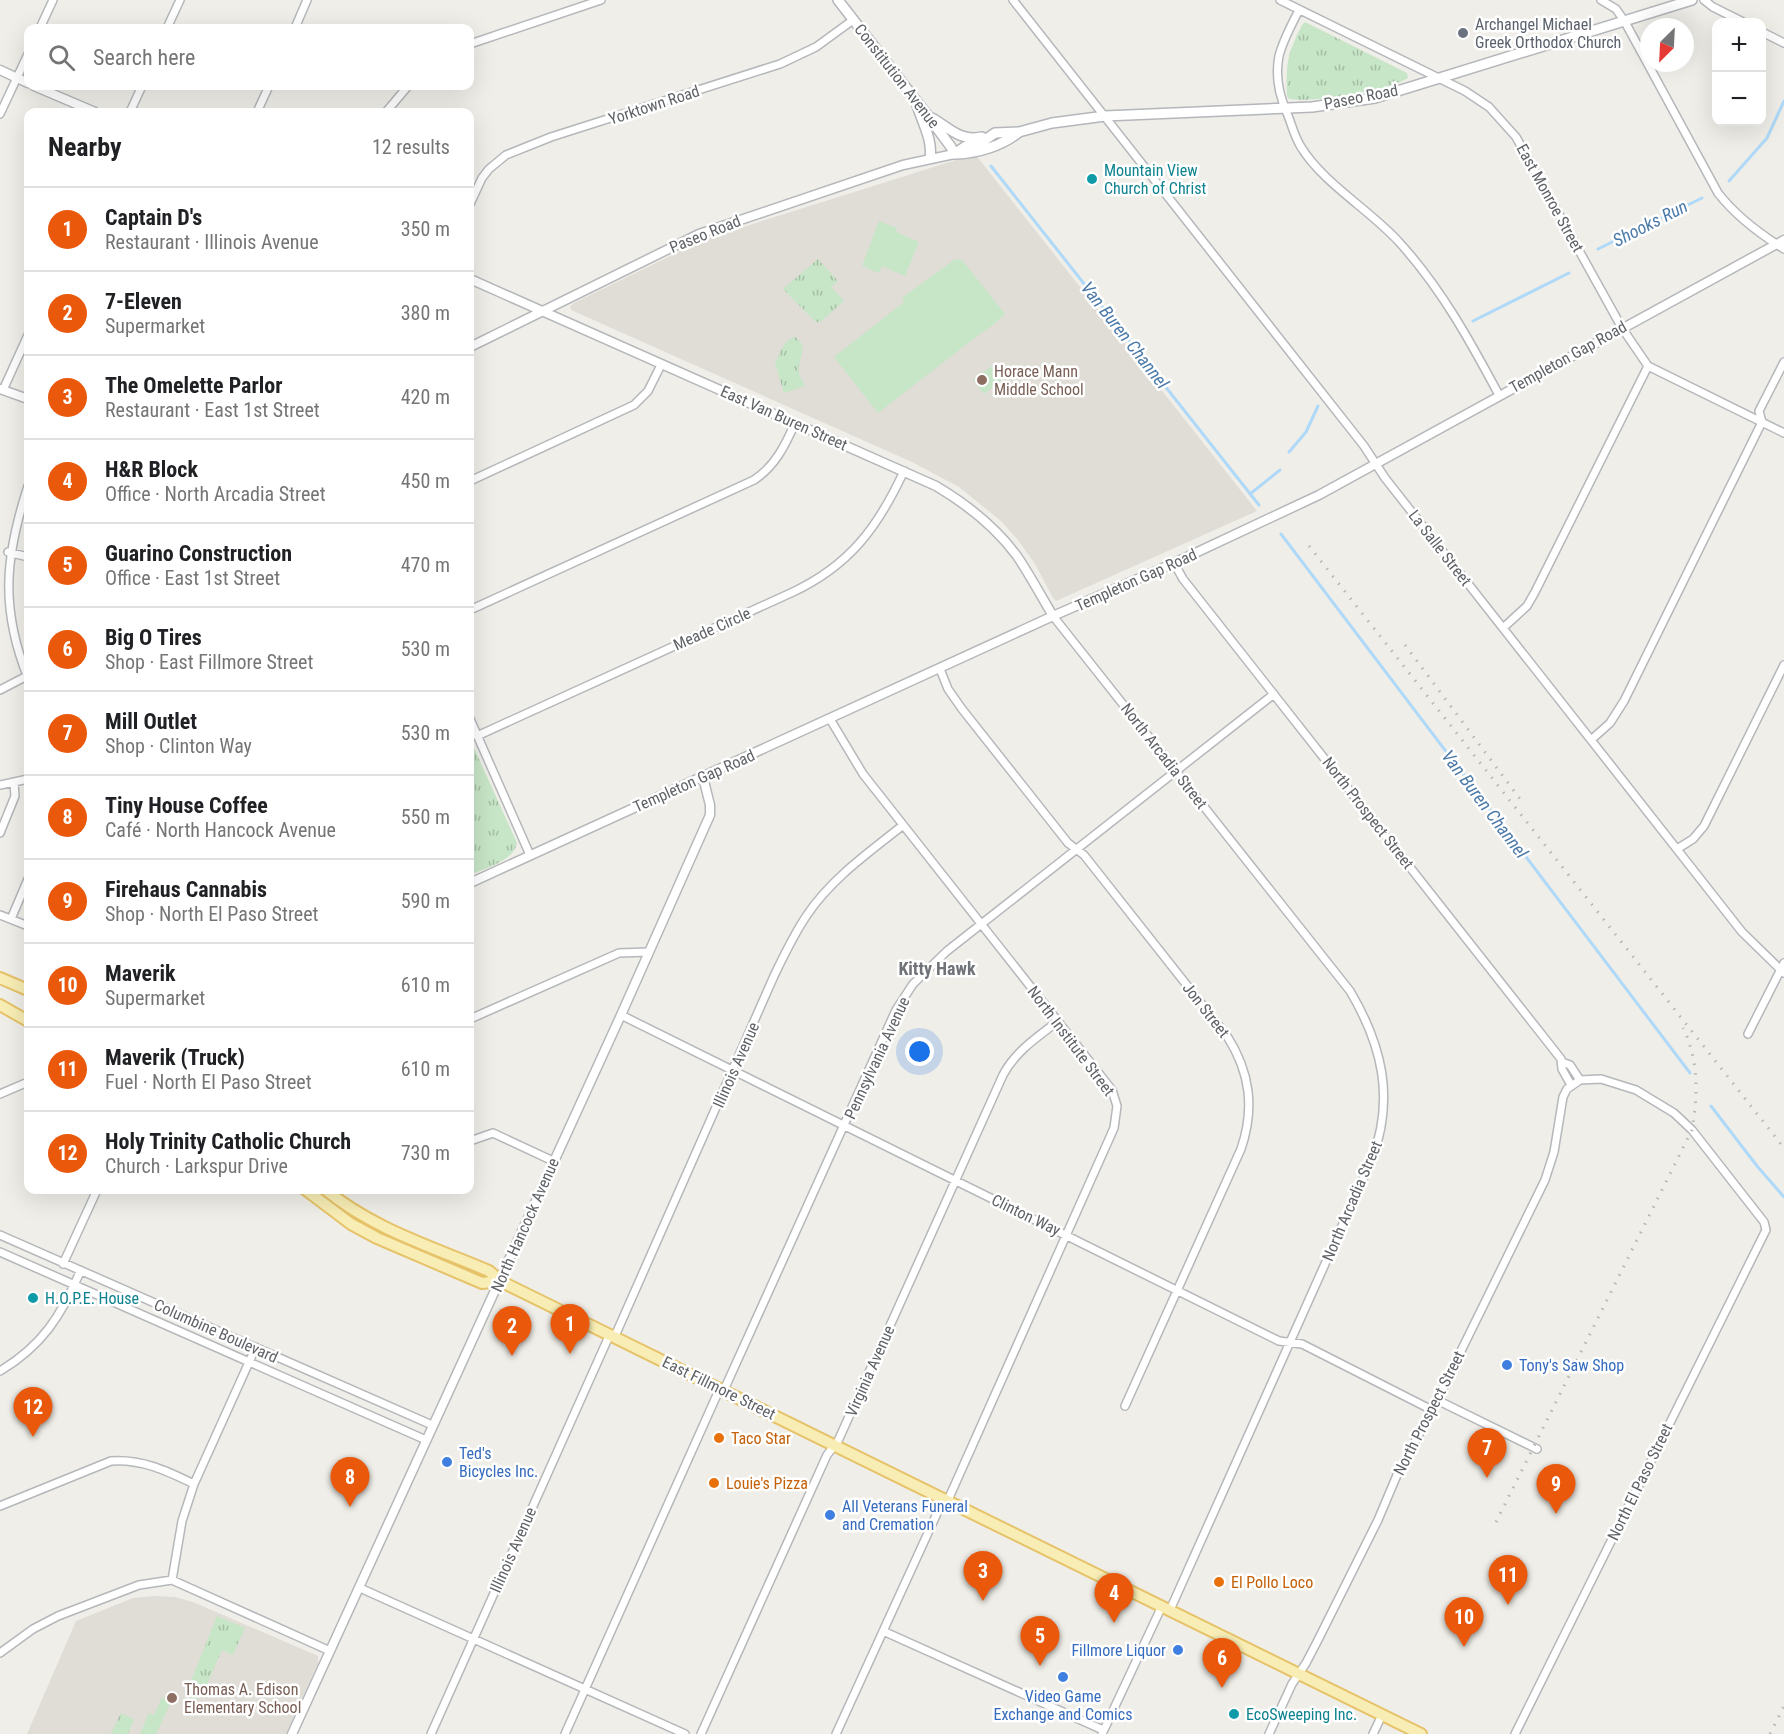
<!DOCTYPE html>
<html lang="en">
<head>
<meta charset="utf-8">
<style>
  body { margin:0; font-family:"Roboto Condensed",sans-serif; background:#f2f2f2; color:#202124 }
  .controls { position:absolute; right:18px; top:18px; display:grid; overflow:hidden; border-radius:12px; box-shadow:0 6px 24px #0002 }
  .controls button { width:54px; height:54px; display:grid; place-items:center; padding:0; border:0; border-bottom:2px solid #e0e0e0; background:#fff; color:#202124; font:30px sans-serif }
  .compass { position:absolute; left:1640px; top:18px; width:54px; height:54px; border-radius:50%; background:#fff; box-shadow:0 6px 24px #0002; rotate:204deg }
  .you { position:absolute; left:920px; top:1052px; width:21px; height:21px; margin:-15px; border:4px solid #fff; border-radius:50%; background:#1a73e8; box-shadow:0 0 0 9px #1a73e833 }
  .badge { display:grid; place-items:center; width:39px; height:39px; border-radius:50%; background:#ea580c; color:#fff; font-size:20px; font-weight:700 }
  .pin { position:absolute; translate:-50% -50px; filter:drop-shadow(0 2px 3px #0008) }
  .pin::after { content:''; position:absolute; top:32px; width:21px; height:18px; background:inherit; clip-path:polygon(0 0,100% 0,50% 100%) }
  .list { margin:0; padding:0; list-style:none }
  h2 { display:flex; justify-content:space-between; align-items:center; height:78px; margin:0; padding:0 24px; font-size:26px }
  h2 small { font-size:20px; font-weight:400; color:#757577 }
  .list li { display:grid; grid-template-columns:39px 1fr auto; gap:18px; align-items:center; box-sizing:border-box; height:84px; padding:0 24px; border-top:2px solid #e0e0e0 }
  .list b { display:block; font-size:22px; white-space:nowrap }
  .list p { margin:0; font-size:20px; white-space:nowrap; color:#757577 }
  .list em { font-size:20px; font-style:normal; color:#757577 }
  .icon { flex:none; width:33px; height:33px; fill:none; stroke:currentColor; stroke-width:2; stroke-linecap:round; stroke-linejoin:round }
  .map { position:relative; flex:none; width:1784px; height:1734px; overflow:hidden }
  .search { position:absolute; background:#fff; box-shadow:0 6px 24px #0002; left:24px; top:24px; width:450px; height:66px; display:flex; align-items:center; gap:15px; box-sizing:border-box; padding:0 21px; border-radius:12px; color:#757577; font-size:22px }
  .panel { position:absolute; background:#fff; box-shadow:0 6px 24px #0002; left:24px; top:108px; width:450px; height:1086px; border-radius:12px }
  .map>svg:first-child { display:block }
</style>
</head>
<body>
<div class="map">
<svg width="1784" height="1734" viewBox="0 0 1784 1734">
  <defs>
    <pattern id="park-tufts" width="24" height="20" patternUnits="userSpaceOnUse" patternTransform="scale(1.5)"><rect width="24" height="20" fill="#c7e5c7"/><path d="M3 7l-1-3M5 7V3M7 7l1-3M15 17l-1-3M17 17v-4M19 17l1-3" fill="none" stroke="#a5bda5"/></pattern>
  </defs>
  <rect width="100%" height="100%" fill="#f0eee8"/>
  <!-- education -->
  <path fill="#dfddd6" d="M975,154L1257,511L1056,601L1053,598L1035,564L1018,540L1001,521L959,487L912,462L571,310L570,306L574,303L705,239Z
    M155,1596L175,1597L193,1602L318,1656V1663L286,1734H27L76,1621L133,1598Z"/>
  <!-- park -->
  <path fill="url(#park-tufts)" d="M1305,22L1407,73L1408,78C1388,91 1313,103 1289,99L1287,96C1286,62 1287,55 1302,25Z
    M818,259L838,281L831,287L844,301L820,322H816L783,289Z
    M795,337C810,346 797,359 799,373C800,377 803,382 805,386L784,393L775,363C780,354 784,339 795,337Z
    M470,739L517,843C513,862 485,868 470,875Z
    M217,1616L245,1628L233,1655L222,1650L204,1691L200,1692L197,1701L185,1696Z
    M121,1713L134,1719L128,1734H111Z"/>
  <!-- pitch -->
  <path fill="#c7e5c7" d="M879,221L897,228L896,232L919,242L905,276L882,266L879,273L862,266Z
    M955,259L962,260L1005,314L993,325L981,333L878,413L834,357L904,302L902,298Z
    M992,366L1003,379L984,394L973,380Z
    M162,1697L171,1702L156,1734H140L149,1713L154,1715Z"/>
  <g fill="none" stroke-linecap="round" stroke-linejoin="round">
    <!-- stream -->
    <path stroke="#afd9f8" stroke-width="3" d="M991,166L1259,505
      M1729,181L1767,138L1784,101
      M1598,249L1702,198
      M1473,321L1569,273
      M1289,452L1306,432L1318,406
      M1250,494L1280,470
      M1281,534L1690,1073
      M1711,1106L1757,1166L1784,1197"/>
    <!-- minor casing -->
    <g stroke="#b5b7bb" stroke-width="10">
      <path id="minor" d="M1013,0L1364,446L1385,478L1742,932L1784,973
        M1280,0L1465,91L1489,107L1516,137L1622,328L1648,366L1784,433
        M1601,0L1616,9L1625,22L1718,193C1735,215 1760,234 1784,249
        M1704,0L1713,7L1743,22
        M1299,10C1292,24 1283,40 1279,56C1275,76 1279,95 1287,113C1292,125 1294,136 1301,147C1323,183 1370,210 1399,242C1441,288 1470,341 1499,395
        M40,28L53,0
        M167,28L180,0
        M295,28L307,0
        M1762,32L1784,43
        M470,44L601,0
        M130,112L142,86
        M257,112L269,86
        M386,112L408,86
        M0,114L28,54
        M470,204L482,178L489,169L506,155L551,137L780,64L816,47L853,20
        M3,390L28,335
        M470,481L634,405L648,391L661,365
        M28,486C5,557 0,608 28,678
        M8,552L28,557
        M1174,563L1183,579L1561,1059L1562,1069L1571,1085
        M470,610L754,480C775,466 785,446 795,423
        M1053,616L1350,991C1382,1045 1395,1098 1372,1159L1170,1610
        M1503,628L1527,606L1535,592L1648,366
        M940,669L948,689L962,709L1068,843L1084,855L1227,1036C1250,1072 1255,1108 1241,1149L1125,1406
        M0,690L27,676
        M470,719L530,855
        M830,719L863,774L1112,1090L1117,1106L1114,1128L948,1500
        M477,736L793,592C850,565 878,527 904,471
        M1591,740L1610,723L1624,701L1762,422L1759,411L1784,362
        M0,785L28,779
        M0,833L15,796L14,782
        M1677,849L1693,839L1704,826L1784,665
        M0,915L28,926
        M11,919L28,879
        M621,1015L1279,1341L1302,1344L1432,1410
        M470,1019L619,953L648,952
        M1748,1034L1784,963
        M1562,1062L1570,1065L1580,1080
        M0,1094L28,1082
        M470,1141L493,1133L553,1161
        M0,1235L432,1425
        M0,1252L426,1440
        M63,1264L97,1190
        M615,1336L774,976C784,955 794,934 807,915C831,879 868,853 902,826
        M0,1371C42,1346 61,1316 80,1272
        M724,1390L896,1010L913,984L947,951L1274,694
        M1437,1400L1537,1449
        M0,1506L111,1461C143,1459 167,1471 194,1484
        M172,1580L182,1521L194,1484L255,1349
        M360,1588L685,1734
        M883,1631L1103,1730
        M0,1653L33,1629L58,1616L139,1585L172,1580L330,1651
        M431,1734L610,1334
        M565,1734L720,1388
        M701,1734L827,1455L838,1441L1003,1075C1015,1052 1036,1038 1057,1022
        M836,1734L944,1498
        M1102,1734L1162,1606
        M1269,1734L1292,1684L1306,1663L1318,1640L1378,1520L1397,1475L1432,1410L1545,1180L1554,1152L1563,1097L1567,1089L1580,1080L1601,1079L1636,1090L1674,1113L1692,1130L1764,1222L1766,1230L1515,1734
        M1373,1734L1382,1715"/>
    </g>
    <!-- tertiary casing -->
    <g stroke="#b5b7bb" stroke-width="11">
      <path id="tertiary" d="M0,70L28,83
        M34,86L95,112
        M470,279L936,486C968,505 995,526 1017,556C1030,575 1041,596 1053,616
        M470,347L699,234L903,165L954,154
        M0,389L28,399
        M470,883L1053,616L1174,563L1319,495L1784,240
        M292,1734L621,1015L710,815V805L703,777"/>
    </g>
    <!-- secondary casing -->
    <g stroke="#b4b6bb" stroke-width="12">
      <path id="secondary" d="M838,0L928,116L951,147L954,154
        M917,105C922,122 933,140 930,158
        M930,117C948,126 959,142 982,137
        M954,154L966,146L982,142L995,133L1019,132L1052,123L1105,116L1312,107L1375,98L1692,0
        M956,154C978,153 1002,146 1019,132"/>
    </g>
    <!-- primary casing -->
    <g stroke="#e6c36a" stroke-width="14">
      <path id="primary" d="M0,978L28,990
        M0,1005L28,1021
        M306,1190L351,1224L377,1238L482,1283L500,1281
        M326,1190C373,1229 433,1247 489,1271L500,1281L1421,1734"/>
    </g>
    <!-- minor -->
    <use href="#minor" stroke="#fff" stroke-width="7"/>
    <!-- tertiary -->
    <use href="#tertiary" stroke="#fff" stroke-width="8"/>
    <!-- secondary -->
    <use href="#secondary" stroke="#fff" stroke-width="9"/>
    <!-- primary -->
    <use href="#primary" stroke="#f8edb4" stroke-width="10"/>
    <!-- rail -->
    <path stroke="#b5b6b6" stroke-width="3" stroke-dasharray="1.5 8" stroke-linecap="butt" d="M1309,546L1784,1148
      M1405,645L1523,803
      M1496,1522L1692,1130C1698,1096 1699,1060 1683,1028
      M1770,1734L1784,1706"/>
  </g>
  <!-- markers -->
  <circle fill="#6b7280" stroke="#fff" stroke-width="2" cx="1463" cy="33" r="6"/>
  <g fill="#0f9aa8" stroke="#fff" stroke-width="2">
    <circle cx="1092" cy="179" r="6"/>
    <circle cx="33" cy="1298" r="6"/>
    <circle cx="1234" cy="1714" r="6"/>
  </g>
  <g fill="#8d6e63" stroke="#fff" stroke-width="2">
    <circle cx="982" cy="380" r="6"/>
    <circle cx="172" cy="1698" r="6"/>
  </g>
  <g fill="#3f7fe0" stroke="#fff" stroke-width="2">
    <circle cx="1507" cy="1365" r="6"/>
    <circle cx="447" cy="1462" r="6"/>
    <circle cx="830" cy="1515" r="6"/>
    <circle cx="1178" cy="1650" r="6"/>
    <circle cx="1063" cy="1677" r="6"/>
  </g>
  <g fill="#e8710a" stroke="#fff" stroke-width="2">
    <circle cx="719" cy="1438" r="6"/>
    <circle cx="714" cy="1483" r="6"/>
    <circle cx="1219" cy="1582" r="6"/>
  </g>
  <g text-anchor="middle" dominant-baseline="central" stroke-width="5" stroke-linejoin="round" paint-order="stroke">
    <!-- worship labels -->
    <g font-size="16" fill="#5b616d" stroke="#fff" text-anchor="start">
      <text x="1475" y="24">Archangel Michael<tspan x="1475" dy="18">Greek Orthodox Church</tspan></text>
    </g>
    <!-- street labels -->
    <g font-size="16" fill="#5f6266" stroke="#fff">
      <text transform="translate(897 76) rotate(52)">Constitution Avenue</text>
      <text transform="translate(1361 97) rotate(-11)">Paseo Road</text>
      <text transform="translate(654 105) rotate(-18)">Yorktown Road</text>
      <text transform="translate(1550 198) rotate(61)">East Monroe Street</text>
      <text transform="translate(705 234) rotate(-22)">Paseo Road</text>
      <text transform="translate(1568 357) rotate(-29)">Templeton Gap Road</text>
      <text transform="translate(784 418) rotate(24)">East Van Buren Street</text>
      <text transform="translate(1440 548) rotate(52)">La Salle Street</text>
      <text transform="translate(1136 580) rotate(-24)">Templeton Gap Road</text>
      <text transform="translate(712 629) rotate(-24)">Meade Circle</text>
      <text transform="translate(1164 756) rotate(52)">North Arcadia Street</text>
      <text transform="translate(694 781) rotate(-24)">Templeton Gap Road</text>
      <text transform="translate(1368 813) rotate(52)">North Prospect Street</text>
      <text transform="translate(1206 1010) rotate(52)">Jon Street</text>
      <text transform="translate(1071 1041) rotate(53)">North Institute Street</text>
      <text transform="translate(877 1058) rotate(-65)">Pennsylvania Avenue</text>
      <text transform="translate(736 1065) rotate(-66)">Illinois Avenue</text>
      <text transform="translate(1352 1201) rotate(-67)">North Arcadia Street</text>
      <text transform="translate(1026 1215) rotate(26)">Clinton Way</text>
      <text transform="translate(525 1225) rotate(-66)">North Hancock Avenue</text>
      <text transform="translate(216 1331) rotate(24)">Columbine Boulevard</text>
      <text transform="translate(870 1371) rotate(-66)">Virginia Avenue</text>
      <text transform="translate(719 1388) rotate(26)">East Fillmore Street</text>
      <text transform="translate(1429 1413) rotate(-63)">North Prospect Street</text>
      <text transform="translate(1640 1482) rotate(-64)">North El Paso Street</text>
      <text transform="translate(513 1550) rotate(-66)">Illinois Avenue</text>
    </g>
    <!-- culture labels -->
    <g font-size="16" fill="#0d838f" stroke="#fff" text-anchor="start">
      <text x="1104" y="170">Mountain View<tspan x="1104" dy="18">Church of Christ</tspan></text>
      <text x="45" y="1298">H.O.P.E. House</text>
      <text x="1246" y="1714">EcoSweeping Inc.</text>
    </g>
    <!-- education labels -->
    <g font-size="16" fill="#785e54" stroke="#fff" text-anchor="start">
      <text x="994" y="371">Horace Mann<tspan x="994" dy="18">Middle School</tspan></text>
      <text x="184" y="1689">Thomas A. Edison<tspan x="184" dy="18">Elementary School</tspan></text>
    </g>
    <!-- shop labels -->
    <g font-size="16" fill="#366cbe" stroke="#fff" text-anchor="start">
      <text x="1519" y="1365">Tony's Saw Shop</text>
      <text x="459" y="1453">Ted's<tspan x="459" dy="18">Bicycles Inc.</tspan></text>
      <text x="842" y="1506">All Veterans Funeral<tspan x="842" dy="18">and Cremation</tspan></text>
      <text x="1166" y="1650" text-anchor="end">Fillmore Liquor</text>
      <text x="1063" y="1696" text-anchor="middle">Video Game<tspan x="1063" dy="18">Exchange and Comics</tspan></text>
    </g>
    <!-- food labels -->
    <g font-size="16" fill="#c56008" stroke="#fff" text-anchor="start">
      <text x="731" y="1438">Taco Star</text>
      <text x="726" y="1483">Louie's Pizza</text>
      <text x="1231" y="1582">El Pollo Loco</text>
    </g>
    <!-- water labels -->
    <g font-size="18" font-style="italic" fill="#4c7aa9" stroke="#fff">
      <text transform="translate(1650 223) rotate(-27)">Shooks Run</text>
      <text transform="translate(1125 335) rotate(52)">Van Buren Channel</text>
      <text transform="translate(1485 804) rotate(53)">Van Buren Channel</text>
    </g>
    <!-- neighbourhood labels -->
    <g font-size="18" font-weight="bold" fill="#707478" stroke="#fff">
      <text x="937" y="968">Kitty Hawk</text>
    </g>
  </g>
</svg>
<div class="controls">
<button>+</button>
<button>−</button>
</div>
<svg class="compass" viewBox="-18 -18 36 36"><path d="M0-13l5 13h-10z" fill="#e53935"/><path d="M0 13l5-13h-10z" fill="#757577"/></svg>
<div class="you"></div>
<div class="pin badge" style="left:570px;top:1354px">1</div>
<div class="pin badge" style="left:512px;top:1356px">2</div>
<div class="pin badge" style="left:983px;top:1601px">3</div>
<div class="pin badge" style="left:1114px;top:1623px">4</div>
<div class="pin badge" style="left:1040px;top:1666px">5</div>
<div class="pin badge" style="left:1222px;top:1688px">6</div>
<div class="pin badge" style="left:1487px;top:1478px">7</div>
<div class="pin badge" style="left:350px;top:1507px">8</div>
<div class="pin badge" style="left:1556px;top:1514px">9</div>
<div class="pin badge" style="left:1464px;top:1647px">10</div>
<div class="pin badge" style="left:1508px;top:1605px">11</div>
<div class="pin badge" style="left:33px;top:1437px">12</div>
<div class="search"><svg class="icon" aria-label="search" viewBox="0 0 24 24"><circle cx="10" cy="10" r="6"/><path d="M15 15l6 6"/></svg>Search here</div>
<section class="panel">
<h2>Nearby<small>12 results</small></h2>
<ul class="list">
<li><span class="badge">1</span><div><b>Captain D's</b><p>Restaurant · Illinois Avenue</p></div><em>350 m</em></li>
<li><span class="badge">2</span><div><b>7-Eleven</b><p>Supermarket</p></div><em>380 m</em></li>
<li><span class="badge">3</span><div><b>The Omelette Parlor</b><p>Restaurant · East 1st Street</p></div><em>420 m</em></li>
<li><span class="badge">4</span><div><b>H&amp;R Block</b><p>Office · North Arcadia Street</p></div><em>450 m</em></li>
<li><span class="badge">5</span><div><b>Guarino Construction</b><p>Office · East 1st Street</p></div><em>470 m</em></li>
<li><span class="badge">6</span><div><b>Big O Tires</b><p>Shop · East Fillmore Street</p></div><em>530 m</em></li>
<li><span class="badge">7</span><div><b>Mill Outlet</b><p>Shop · Clinton Way</p></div><em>530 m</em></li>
<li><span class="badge">8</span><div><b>Tiny House Coffee</b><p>Café · North Hancock Avenue</p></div><em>550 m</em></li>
<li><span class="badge">9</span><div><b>Firehaus Cannabis</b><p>Shop · North El Paso Street</p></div><em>590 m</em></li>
<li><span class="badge">10</span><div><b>Maverik</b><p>Supermarket</p></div><em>610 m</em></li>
<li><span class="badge">11</span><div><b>Maverik (Truck)</b><p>Fuel · North El Paso Street</p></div><em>610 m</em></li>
<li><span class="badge">12</span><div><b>Holy Trinity Catholic Church</b><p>Church · Larkspur Drive</p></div><em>730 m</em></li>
</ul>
</section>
</div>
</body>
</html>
